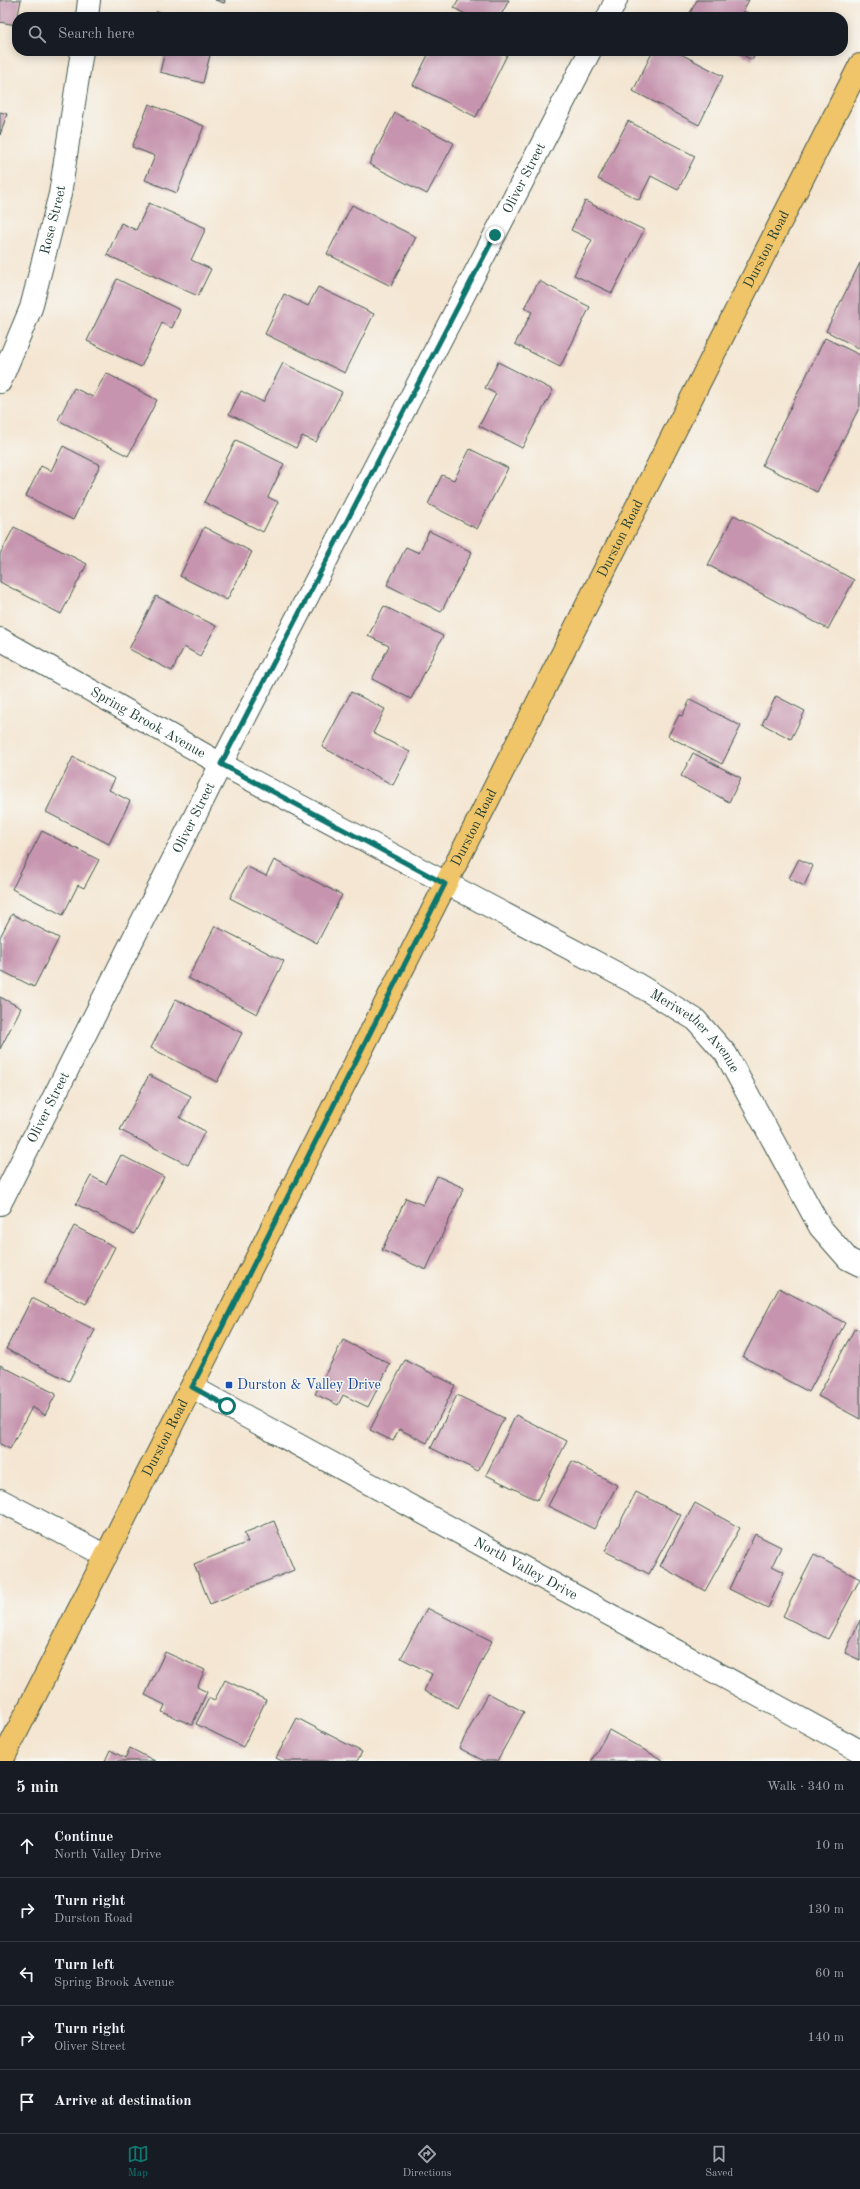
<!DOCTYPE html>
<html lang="en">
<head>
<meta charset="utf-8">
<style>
  body { margin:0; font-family:"Old Standard TT",serif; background:#20242c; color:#f1f3f6 }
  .stop { position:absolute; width:12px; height:12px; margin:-9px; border:3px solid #0f766e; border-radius:50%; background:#fff }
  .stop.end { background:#0f766e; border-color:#fff; box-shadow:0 1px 4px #0008 }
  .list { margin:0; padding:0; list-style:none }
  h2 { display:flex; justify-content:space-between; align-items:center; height:52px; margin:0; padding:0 16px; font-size:17px }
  h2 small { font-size:13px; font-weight:400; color:#9ea1a6 }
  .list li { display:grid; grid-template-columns:26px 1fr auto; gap:12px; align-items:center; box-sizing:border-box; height:64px; padding:0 16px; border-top:1px solid #363941 }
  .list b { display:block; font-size:15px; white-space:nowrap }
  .list p { margin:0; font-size:13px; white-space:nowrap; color:#9ea1a6 }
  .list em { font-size:13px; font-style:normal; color:#9ea1a6 }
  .icon { flex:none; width:22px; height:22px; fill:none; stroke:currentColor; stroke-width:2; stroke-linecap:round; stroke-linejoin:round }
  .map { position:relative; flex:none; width:860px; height:1761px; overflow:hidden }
  .search { position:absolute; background:#171b24; box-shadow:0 2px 10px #0003; left:12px; right:12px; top:12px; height:44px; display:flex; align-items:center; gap:10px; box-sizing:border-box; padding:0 14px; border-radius:16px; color:#9ea1a6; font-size:15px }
  .sheet { height:372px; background:#171b24 }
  nav { display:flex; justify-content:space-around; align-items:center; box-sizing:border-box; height:56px; border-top:1px solid #363941; background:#171b24; font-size:11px; color:#9ea1a6 }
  nav a { display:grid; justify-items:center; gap:2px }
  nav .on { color:#0f766e }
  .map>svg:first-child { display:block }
</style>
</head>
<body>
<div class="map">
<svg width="860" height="1761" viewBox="0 0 860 1761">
  <rect width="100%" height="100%" fill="#f6f6f2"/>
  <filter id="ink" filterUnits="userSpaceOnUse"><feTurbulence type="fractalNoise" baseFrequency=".025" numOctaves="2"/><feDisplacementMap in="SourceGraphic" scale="8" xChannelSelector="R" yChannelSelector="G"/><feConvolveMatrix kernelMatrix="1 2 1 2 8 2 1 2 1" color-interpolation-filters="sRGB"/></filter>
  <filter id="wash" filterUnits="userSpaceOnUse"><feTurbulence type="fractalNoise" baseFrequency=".012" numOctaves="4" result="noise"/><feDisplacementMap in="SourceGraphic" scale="16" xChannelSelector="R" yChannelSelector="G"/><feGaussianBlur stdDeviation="0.9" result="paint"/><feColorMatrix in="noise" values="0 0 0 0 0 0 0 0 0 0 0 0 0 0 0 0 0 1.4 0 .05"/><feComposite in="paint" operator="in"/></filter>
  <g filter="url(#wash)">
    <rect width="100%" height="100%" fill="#f4e6d2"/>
    <g id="blocks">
      <!-- building -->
      <path fill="#c694ae" d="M0,0H21L16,25L0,22Z
        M215,0H225L224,3Z
        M458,0H509L500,17H471L454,8Z
        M697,0H749L743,11L755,17H688Z
        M156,12L176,16V17H155Z
        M165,51H211L203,83L160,72Z
        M430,51H500L507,55L476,117L413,85Z
        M653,51H675L723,76L699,125L633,91Z
        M736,51H757L752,60Z
        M149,104L204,126L177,193L145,180L155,156L132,147Z
        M0,112L7,114L0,135Z
        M395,113L454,143L427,194L369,164Z
        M628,121L695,156L678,190L651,176L639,200L598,179Z
        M585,201L644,230L612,293L574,275L592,240L571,230Z
        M149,203L206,228L191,260L211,269L198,296L107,255L121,223L136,230Z
        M352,205L416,237L391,286L327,254Z
        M860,263V349L826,331Z
        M117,279L180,310L172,328L162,323L141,367L87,341Z
        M539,281L590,307L560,367L515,344L532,312L524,308Z
        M318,287L374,314L345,373L265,334L284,294L308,306Z
        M825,338L860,355V406L817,492L762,465Z
        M498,362L553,390L522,448L479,426L496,394L485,388Z
        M283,363L342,392L316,442L302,436L296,448L229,414L241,391L263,402Z
        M106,373L157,400L128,456L58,420L74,388L93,397Z
        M236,440L284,464L268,497L278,502L263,532L204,502Z
        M63,446L100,465L73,520L26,496L41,466L51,471Z
        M470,449L508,468L477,529L428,504L442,475L454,480Z
        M734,515L854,580L828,629L708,565Z
        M14,527L87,564L61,614L0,582V554Z
        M204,527L252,552L227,600L180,576Z
        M429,531L472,552L441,612L387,585L406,547L419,553Z
        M156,596L216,626L200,656L184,647L172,671L129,649Z
        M384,606L443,636L411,699L372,679L389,646L368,636Z
        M351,692L385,709L373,733L410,752L393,785L322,747Z
        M776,696L805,711L791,739L762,724Z
        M690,700L741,726L722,764L668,736L679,715L682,716Z
        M693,753L741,778L729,802L681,776Z
        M73,757L115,779L109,790L130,801L109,844L46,812Z
        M42,831L99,860L84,888L78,885L63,915L12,889Z
        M799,859L813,866L804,886L789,878Z
        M274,860L342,895L317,943L230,898L246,866L266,876Z
        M12,914L59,938L34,987L0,970V937Z
        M215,926L284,961L257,1014L188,978Z
        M0,997L21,1008L0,1049Z
        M176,999L242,1033L217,1082L151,1048Z
        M149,1075L191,1096L180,1118L205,1131L188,1165L120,1130Z
        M121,1155L164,1177L134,1234L76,1204L91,1176L106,1184Z
        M437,1176L464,1188L426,1270L382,1250L406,1198L423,1205Z
        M74,1226L115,1247L86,1304L45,1283Z
        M779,1288L845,1323L809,1392L743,1357Z
        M32,1298L95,1330L69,1381L6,1349Z
        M855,1328L860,1331V1419L818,1396Z
        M343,1340L390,1364L368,1407L343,1395L338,1405L315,1394Z
        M405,1360L455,1385L427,1443L399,1429L393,1441L370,1430Z
        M0,1365L56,1394L45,1415L32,1407L10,1449L0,1444Z
        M457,1395L504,1418L478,1471L431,1448Z
        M516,1415L567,1441L537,1500L486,1475Z
        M572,1461L617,1485L594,1529L548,1506Z
        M636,1492L681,1515L649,1574L605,1551Z
        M695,1503L740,1528L705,1591L660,1566Z
        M274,1521L294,1570L210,1604L194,1564L248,1542L244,1533Z
        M755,1534L781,1547L772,1566L784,1572L768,1608L729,1589Z
        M814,1555L860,1579L828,1639L783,1616Z
        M427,1608L492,1641L458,1708L424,1691L432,1674L401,1658Z
        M860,1620V1660L845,1653Z
        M165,1652L205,1670L197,1687L207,1692L192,1725L162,1712L165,1705L145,1695Z
        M225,1680L266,1700L243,1747L196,1724L209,1698L214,1701Z
        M488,1693L524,1712L497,1761H484L459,1748Z
        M297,1718L362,1752L357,1761H282L276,1758Z
        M609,1730L664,1761H591Z
        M130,1748L155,1761H105L110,1750L125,1758Z"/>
    </g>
  </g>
  <g filter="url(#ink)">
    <use href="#blocks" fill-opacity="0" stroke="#3f564c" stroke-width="1"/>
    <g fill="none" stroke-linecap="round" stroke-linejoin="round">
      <!-- minor casing -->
      <g stroke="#3f564c" stroke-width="24">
        <g id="minor">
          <path d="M87,17L89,0"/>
          <path d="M608,17L616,0"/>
          <path id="s1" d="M0,382L31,308L60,194L82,51"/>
          <path id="s2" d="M0,639L221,764L635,983L696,1020L726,1054L820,1227L848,1259L860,1265"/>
          <path id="s3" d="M0,1204L221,764L590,51"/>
          <path id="s4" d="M192,1387L860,1751"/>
          <path d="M0,1500L106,1556"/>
        </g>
      </g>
      <!-- major casing -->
      <g stroke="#3f564c" stroke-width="24">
        <g id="major">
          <path id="s5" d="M2,1761L860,65"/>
        </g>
      </g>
      <!-- minor -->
      <use href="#minor" stroke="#fff" stroke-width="22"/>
      <!-- major -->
      <use href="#major" stroke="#f0c469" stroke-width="22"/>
    </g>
  </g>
  <g fill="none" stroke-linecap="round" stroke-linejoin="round" filter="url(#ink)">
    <!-- route -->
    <path stroke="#0f766e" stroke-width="5" d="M227,1406L192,1387L445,884L221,764L495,235"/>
  </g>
  <!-- markers -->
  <rect fill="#1a4fb4" stroke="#f6f6f2" stroke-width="1.5" x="225" y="1381" width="8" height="8" rx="2"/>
  <g text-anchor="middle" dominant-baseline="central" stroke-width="3" stroke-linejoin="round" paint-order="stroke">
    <!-- street labels -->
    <g font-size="14" fill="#1f3d34" stroke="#f6f6f2">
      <text stroke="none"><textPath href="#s3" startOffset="1152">Oliver Street</textPath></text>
      <text stroke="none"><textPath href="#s1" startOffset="171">Rose Street</textPath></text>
      <text stroke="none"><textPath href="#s5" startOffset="1694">Durston Road</textPath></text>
      <text stroke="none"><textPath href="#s5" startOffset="1370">Durston Road</textPath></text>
      <text stroke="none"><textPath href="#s2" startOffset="170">Spring Brook Avenue</textPath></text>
      <text stroke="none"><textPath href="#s3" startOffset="432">Oliver Street</textPath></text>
      <text stroke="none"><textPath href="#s5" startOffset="1046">Durston Road</textPath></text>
      <text stroke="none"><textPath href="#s2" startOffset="800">Meriwether Avenue</textPath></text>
      <text stroke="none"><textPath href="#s3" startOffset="108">Oliver Street</textPath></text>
      <text stroke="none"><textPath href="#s5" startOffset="362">Durston Road</textPath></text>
      <text stroke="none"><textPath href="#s4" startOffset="380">North Valley Drive</textPath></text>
    </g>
    <!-- transit labels -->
    <g font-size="14" fill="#164399" stroke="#f6f6f2" text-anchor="start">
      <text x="237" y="1385">Durston &amp; Valley Drive</text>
    </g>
  </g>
</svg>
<div class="stop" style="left:227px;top:1406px"></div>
<div class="stop end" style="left:495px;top:235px"></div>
<div class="search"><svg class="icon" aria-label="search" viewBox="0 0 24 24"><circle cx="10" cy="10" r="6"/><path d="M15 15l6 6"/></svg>Search here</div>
</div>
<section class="sheet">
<h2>5 min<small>Walk · 340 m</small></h2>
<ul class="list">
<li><svg class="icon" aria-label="ahead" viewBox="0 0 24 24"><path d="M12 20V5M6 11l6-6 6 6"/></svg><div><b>Continue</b><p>North Valley Drive</p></div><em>10 m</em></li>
<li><svg class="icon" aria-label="right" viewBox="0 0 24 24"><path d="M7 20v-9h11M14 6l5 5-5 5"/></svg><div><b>Turn right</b><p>Durston Road</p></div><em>130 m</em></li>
<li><svg class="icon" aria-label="left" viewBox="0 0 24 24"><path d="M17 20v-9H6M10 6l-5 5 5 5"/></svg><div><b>Turn left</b><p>Spring Brook Avenue</p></div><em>60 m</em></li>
<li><svg class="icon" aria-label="right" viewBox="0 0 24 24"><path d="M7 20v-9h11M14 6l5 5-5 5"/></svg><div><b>Turn right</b><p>Oliver Street</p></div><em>140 m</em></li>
<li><svg class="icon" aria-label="arrive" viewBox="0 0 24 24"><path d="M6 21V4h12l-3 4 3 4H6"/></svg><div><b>Arrive at destination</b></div></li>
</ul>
</section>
<nav>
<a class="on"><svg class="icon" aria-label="map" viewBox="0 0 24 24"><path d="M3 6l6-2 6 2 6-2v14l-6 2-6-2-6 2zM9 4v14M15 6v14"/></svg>Map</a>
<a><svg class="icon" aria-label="directions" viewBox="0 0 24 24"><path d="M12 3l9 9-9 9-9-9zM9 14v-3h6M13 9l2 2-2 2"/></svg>Directions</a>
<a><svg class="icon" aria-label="saved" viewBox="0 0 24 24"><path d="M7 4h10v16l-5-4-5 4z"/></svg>Saved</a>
</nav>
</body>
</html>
